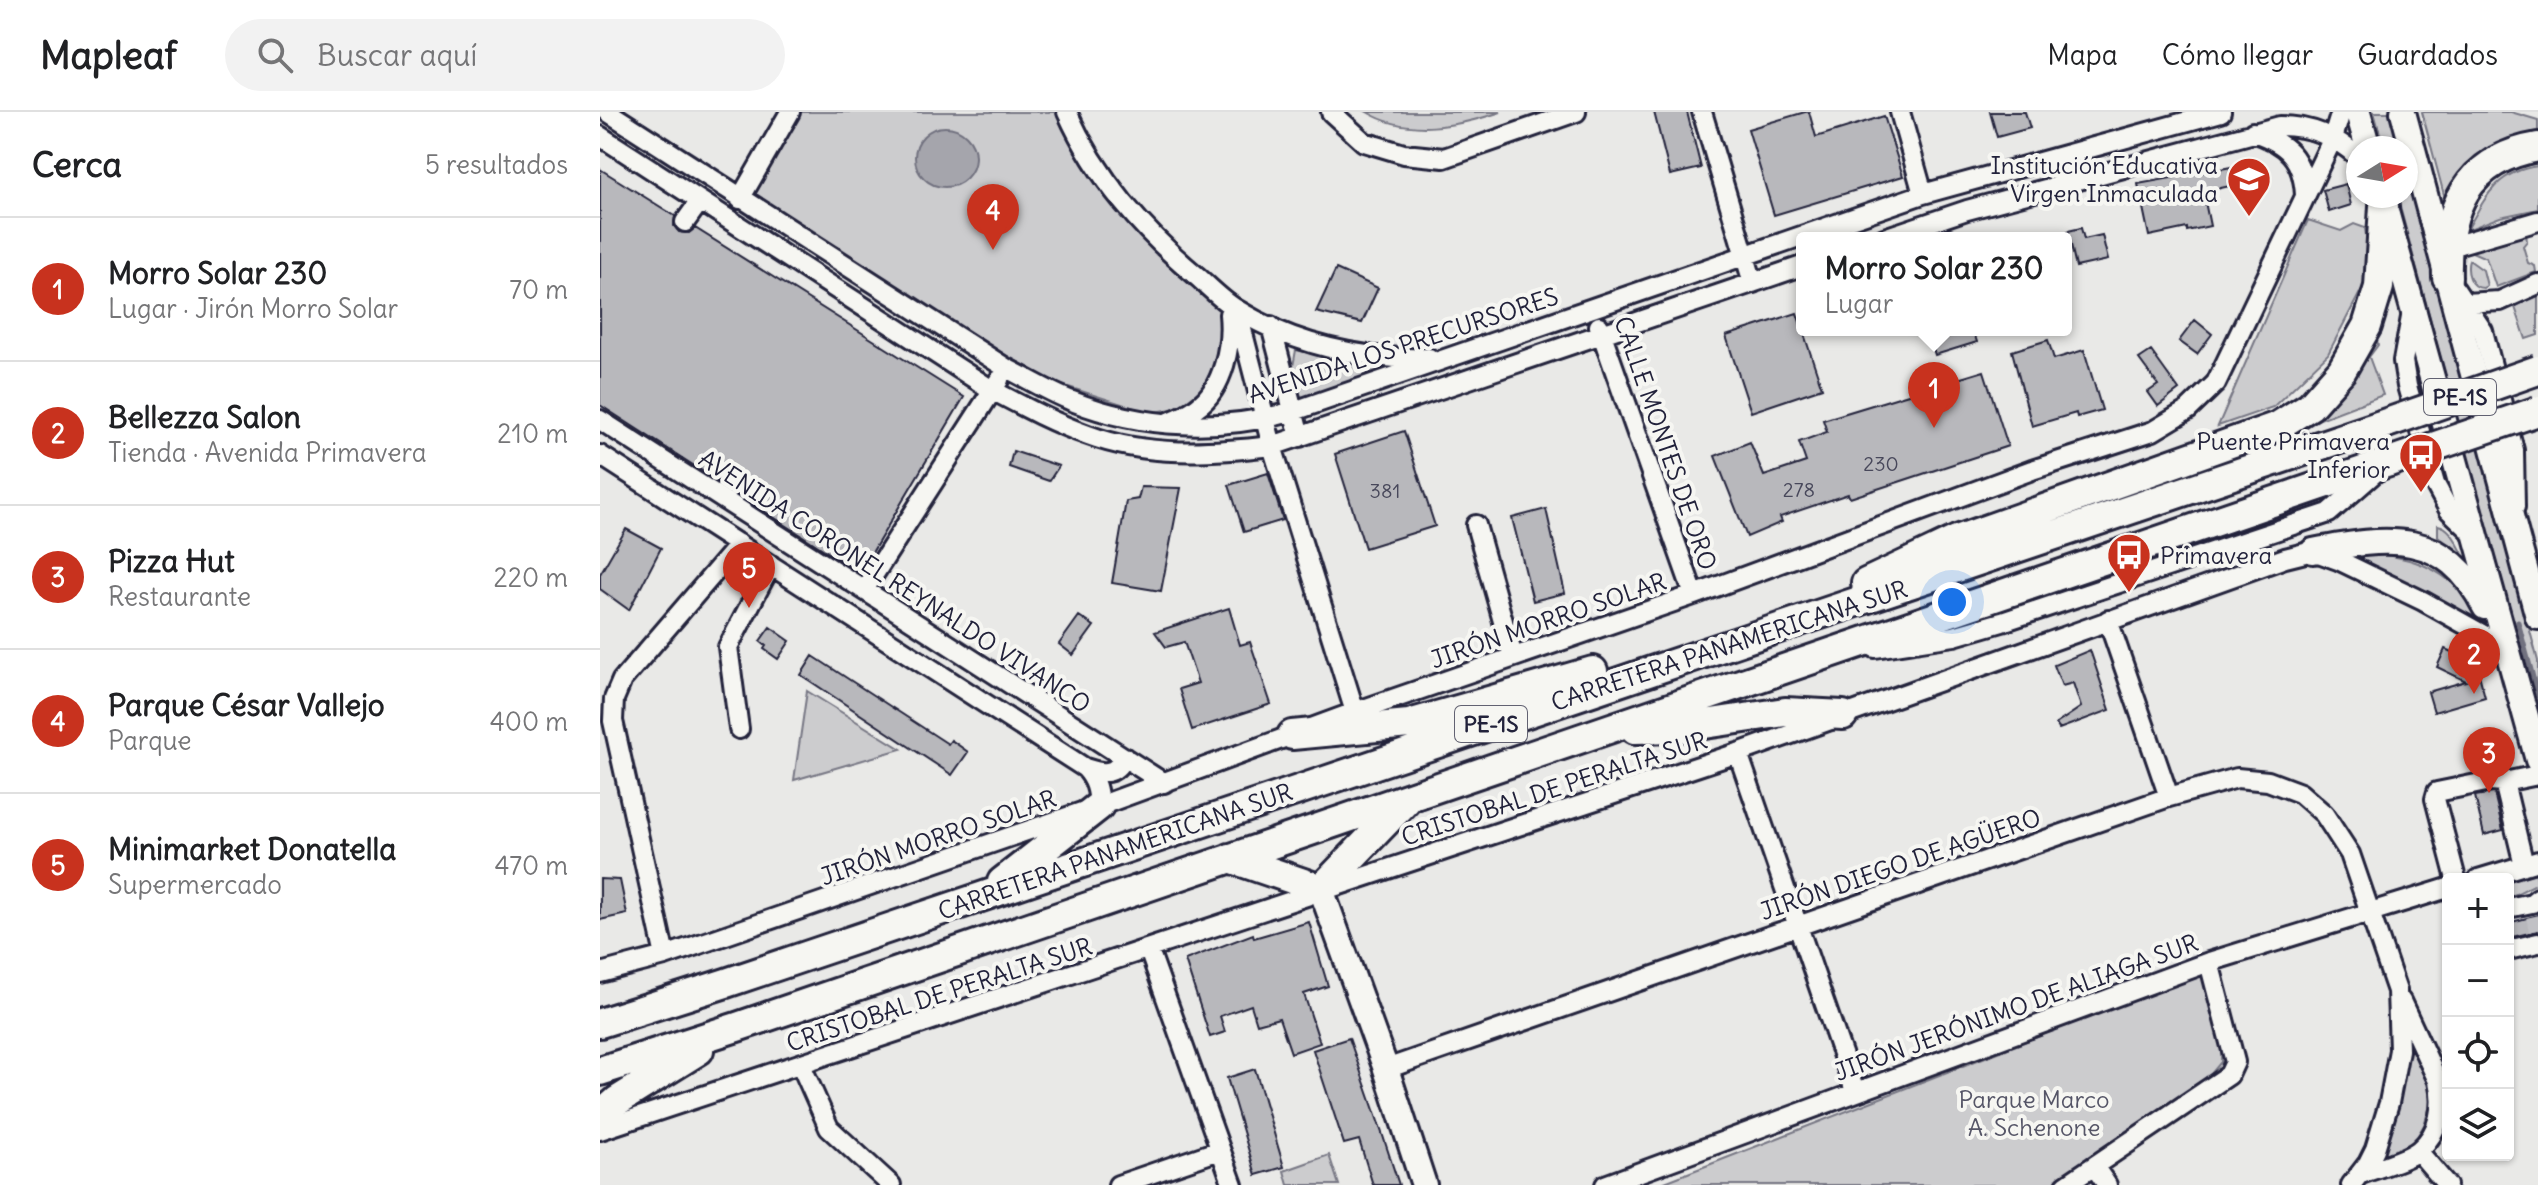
<!DOCTYPE html>
<html lang="es">
<head>
<meta charset="utf-8">
<style>
  body { margin:0; font-family:Delius,sans-serif; background:#f2f2f2; color:#202124 }
  .controls { position:absolute; right:24px; bottom:24px; display:grid; overflow:hidden; border-radius:8px; box-shadow:0 2px 6px #0004 }
  .controls button { width:72px; height:72px; display:grid; place-items:center; padding:0; border:0; border-bottom:2px solid #e0e0e0; background:#fff; color:#202124; font:40px sans-serif }
  .compass { position:absolute; left:1746px; top:24px; width:72px; height:72px; border-radius:50%; background:#fff; box-shadow:0 2px 6px #0004; rotate:79deg }
  .you { position:absolute; left:1352px; top:490px; width:28px; height:28px; margin:-20px; border:6px solid #fff; border-radius:50%; background:#1a73e8; box-shadow:0 0 0 12px #1a73e833 }
  .badge { display:grid; place-items:center; width:52px; height:52px; border-radius:50%; background:#c8321e; color:#fff; font-size:26px; font-weight:700 }
  .pin { position:absolute; translate:-50% -66px; filter:drop-shadow(0 2px 4px #0008) }
  .pin::after { content:''; position:absolute; top:42px; width:28px; height:24px; background:inherit; clip-path:polygon(0 0,100% 0,50% 100%) }
  .popup { position:absolute; left:1196px; top:120px; width:276px; height:104px; box-sizing:border-box; display:grid; place-content:center; border-radius:8px; background:#fff; filter:drop-shadow(0 2px 6px #0005); font-size:26px; white-space:nowrap; color:#757577 }
  .popup b { font-size:30px; color:#202124 }
  .popup::after { content:''; position:absolute; left:50%; top:100%; margin-left:-16px; border:16px solid transparent; border-top-color:#fff }
  .list { margin:0; padding:0; list-style:none }
  h2 { display:flex; justify-content:space-between; align-items:center; height:104px; margin:0; padding:0 32px; font-size:34px }
  h2 small { font-size:26px; font-weight:400; color:#757577 }
  .list li { display:grid; grid-template-columns:52px 1fr auto; gap:24px; align-items:center; box-sizing:border-box; height:144px; padding:0 32px; border-top:2px solid #e0e0e0 }
  .list b { display:block; font-size:30px; white-space:nowrap }
  .list p { margin:0; font-size:26px; white-space:nowrap; color:#757577 }
  .list em { font-size:26px; font-style:normal; color:#757577 }
  .icon { flex:none; width:44px; height:44px; fill:none; stroke:currentColor; stroke-width:2; stroke-linecap:round; stroke-linejoin:round }
  .map { position:relative; flex:none; width:1938px; height:1073px; overflow:hidden }
  header { display:flex; align-items:center; gap:48px; box-sizing:border-box; height:112px; padding:0 40px; background:#fff; border-bottom:2px solid #e0e0e0 }
  header strong { font-size:38px }
  nav { display:flex; gap:44px; margin-inline-start:auto; font-size:28px }
  .search { width:560px; height:72px; background:#f2f2f2; display:flex; align-items:center; gap:20px; box-sizing:border-box; padding:0 28px; border-radius:44px; color:#757577; font-size:30px }
  main { display:flex }
  aside { flex:1; background:#fff }
  .map>svg:first-child { display:block }
</style>
</head>
<body>
<header>
<strong>Mapleaf</strong>
<div class="search"><svg class="icon" aria-label="search" viewBox="0 0 24 24"><circle cx="10" cy="10" r="6"/><path d="M15 15l6 6"/></svg>Buscar aquí</div>
<nav><a>Mapa</a><a>Cómo llegar</a><a>Guardados</a></nav>
</header>
<main>
<aside>
<h2>Cerca<small>5 resultados</small></h2>
<ul class="list">
<li><span class="badge">1</span><div><b>Morro Solar 230</b><p>Lugar · Jirón Morro Solar</p></div><em>70 m</em></li>
<li><span class="badge">2</span><div><b>Bellezza Salon</b><p>Tienda · Avenida Primavera</p></div><em>210 m</em></li>
<li><span class="badge">3</span><div><b>Pizza Hut</b><p>Restaurante</p></div><em>220 m</em></li>
<li><span class="badge">4</span><div><b>Parque César Vallejo</b><p>Parque</p></div><em>400 m</em></li>
<li><span class="badge">5</span><div><b>Minimarket Donatella</b><p>Supermercado</p></div><em>470 m</em></li>
</ul>
</aside>
<div class="map">
<svg width="1938" height="1073" viewBox="0 0 1938 1073">
  <rect width="100%" height="100%" fill="#e9e9e7"/>
  <filter id="ink" filterUnits="userSpaceOnUse"><feTurbulence type="fractalNoise" baseFrequency=".0125" numOctaves="2"/><feDisplacementMap in="SourceGraphic" scale="16" xChannelSelector="R" yChannelSelector="G"/><feConvolveMatrix kernelMatrix="1 2 1 2 8 2 1 2 1" color-interpolation-filters="sRGB"/></filter>
  <g filter="url(#ink)">
    <!-- green -->
    <path fill="#ccccce" stroke="#777784" stroke-width="2" d="M198,0H459L466,19L491,62L524,107L585,168L620,198L624,217L618,243L603,276L577,296L550,301L456,271L308,189L150,85Z
      M767,0H901C859,14 808,25 767,0Z
      M1774,0H1791L1801,36H1784Z
      M1822,0H1911L1938,8V26L1883,42L1844,83Z
      M1806,54L1938,549V606L1797,84H1806Z
      M1938,54V97L1900,105L1867,118C1886,84 1896,60 1938,54Z
      M1708,108L1741,119L1754,112L1765,116L1768,139L1765,171L1728,242L1673,295L1618,314Z
      M1926,122L1927,129L1923,134L1928,151L1935,154L1936,160L1896,175L1886,146L1872,140L1870,134Z
      M1869,148L1883,158L1887,174L1883,176C1870,176 1866,159 1869,148Z
      M1938,182V223L1926,227L1915,195Z
      M1774,212L1778,233L1769,245L1783,283L1686,320Z
      M696,238L797,261L699,288L692,260Z
      M1838,413C1850,415 1856,429 1862,440H1858L1838,424Z
      M1745,440C1805,441 1851,452 1882,509Z
      M207,579L301,637L194,668Z
      M1936,761L1938,771L1908,786V768Z
      M1601,861L1622,922L1621,950L1600,975L1451,1073H1057Z
      M1812,929L1828,965L1832,987L1824,1013L1812,1033L1777,1050L1793,1010Z
      M729,1043L739,1073H688L684,1059Z"/>
    <!-- water -->
    <path fill="#a5a5ac" stroke="#71717f" stroke-width="2" d="M315 45a30 30 0 1 1 60 0a30 30 0 1 1-60 0Z"/>
    <g fill="none" stroke-linecap="round" stroke-linejoin="round">
      <!-- stream -->
      <path stroke="#71717f" stroke-width="5" d="M1918,510L1938,584"/>
    </g>
    <!-- building -->
    <path fill="#b8b8bc" stroke="#22223b" stroke-width="2" d="M1054,0H1087L1101,56L1070,63Z
      M1205,0H1209L1216,25L1284,4L1303,64L1174,103L1148,17Z
      M1390,0H1425L1430,16L1397,25Z
      M1648,52L1652,69L1603,80L1610,114L1587,119V116L1549,124L1538,72Z
      M0,57L75,104L74,114L79,120L89,121L95,116L364,285L260,461L0,293Z
      M1746,72L1751,93L1729,100L1723,78Z
      M1481,116L1484,127L1502,123L1508,148L1476,155L1468,119Z
      M736,157L778,176L762,211L716,200Z
      M1197,201L1222,276L1151,300L1126,224Z
      M1595,208L1612,222L1597,242L1579,229Z
      M1327,218H1373L1377,230L1335,243Z
      M1448,228L1454,247L1484,238L1502,298L1477,305L1476,301L1432,314L1412,239Z
      M1551,239L1579,278L1558,294L1548,280L1558,273L1539,247Z
      M1384,259L1408,334L1250,386L1248,382L1180,405L1182,410L1147,425L1115,344L1150,330L1164,364L1206,350L1199,330L1227,320L1223,308Z
      M804,319L835,414L765,436L735,342Z
      M413,339L459,354L449,369L409,355Z
      M668,361L683,408L644,420L629,373Z
      M541,375L581,376L561,479L512,471L526,389L538,387Z
      M946,397L965,481L933,489L912,406Z
      M26,417L61,436L29,498L0,477V462Z
      M629,496L640,533L650,530L671,592L592,618L579,577L598,571L584,530L566,535L555,520Z
      M479,504L494,514L473,543L459,532Z
      M170,515L190,529L178,547L164,537L166,534L160,529Z
      M1845,537L1876,551L1885,585L1834,600L1828,580L1866,569L1837,555Z
      M1490,538L1510,598L1459,617L1456,612L1481,595L1473,571L1462,574L1454,553Z
      M213,544L348,632L351,628L368,640L352,663L201,563Z
      M1894,681L1903,718L1884,723L1875,684Z
      M0,767L20,768L27,802L0,808Z
      M1938,803V819L1908,826V811Z
      M709,810L728,874L704,882L720,931L691,941L679,906L657,912L651,893L620,904L625,920L610,925L585,848L653,822L654,826Z
      M749,926L783,1024L799,1073H773L759,1028L744,1032L713,938Z
      M655,957L684,1055L656,1063L627,966Z"/>
    <g fill="none" stroke-linecap="round" stroke-linejoin="round">
      <!-- minor-tunnel -->
      <path stroke="#c1c1c5" stroke-width="18" stroke-dasharray="18 9" stroke-linecap="butt" d="M1935,804L1938,818"/>
      <!-- minor casing -->
      <g stroke="#22223b" stroke-width="24">
        <path id="minor" d="M8,0L406,256C428,267 449,280 472,289C543,317 621,320 694,299L1323,82L1621,0
          M467,0C497,67 543,119 599,166C611,177 623,189 636,197C692,232 764,249 829,246
          M731,0L764,30L804,42L844,46L976,0
          M1102,0L1153,171
          M1300,0L1323,82
          M1653,20C1687,31 1703,46 1705,83
          M0,24L392,278C424,295 454,311 488,323C547,345 611,341 672,334L1202,154
          M140,87L190,0
          M85,110L100,89
          M1284,126L1367,98L1680,14C1711,14 1735,24 1758,45
          M1846,136L1938,109
          M1855,177L1883,219L1914,338L1915,395
          M1864,191L1900,189L1938,172
          M637,198L672,334L755,600
          M1812,200L1803,249L1807,274L1835,372L1849,398L1875,423
          M671,214L700,325
          M999,214L1094,483
          M0,308L564,671
          M569,310C579,306 589,302 597,295C624,276 632,232 629,202
          M0,343L485,656C496,668 498,678 499,694
          M876,413L913,545
          M264,478L399,268
          M1508,508L1569,685
          M1275,536L1354,524L1402,510L1729,401L1777,359
          M139,617L128,535L171,453
          M1138,641L1255,979
          M485,656C503,662 515,664 524,645
          M1904,670L1924,753
          M1856,767L1835,687L1837,680L1891,669L1904,670L1938,663
          M1878,767L1938,749
          M1908,796L1932,791L1938,786
          M549,838L633,1073
          M1908,838L1938,831
          M65,844L13,609L14,587L22,568L139,432
          M0,861L65,844L499,694L755,600L1094,483L1432,358L1553,319L1588,298L1616,271L1733,26L1741,0
          M201,953L229,1016L291,1073
          M786,957L1569,685L1637,666L1668,669L1700,681L1724,702L1750,742L1797,879L1799,938L1789,991L1775,1037L1768,1051L1751,1073
          M0,1018L1138,641L1685,446L1713,439L1738,448L1823,489L1907,536
          M1818,1039L1847,1073
          M1494,1054L1507,1073
          M1761,1062C1776,1056 1807,1048 1819,1038C1840,1020 1844,993 1838,969L1801,889
          M518,1073L620,1038
          M1005,1073L1609,850L1848,776
          M1466,1073L1629,963L1635,950L1609,850"/>
      </g>
      <!-- major casing -->
      <g stroke="#22223b" stroke-width="30">
        <path id="major" d="M1758,0L1768,36
          M1803,0L1938,505
          M1787,103L1938,648
          M1713,439C1788,425 1845,416 1885,495
          M721,777L786,957L824,1073"/>
      </g>
      <!-- highway casing -->
      <g stroke="#22223b" stroke-width="34">
        <path id="highway" d="M1847,165C1845,99 1866,47 1938,35
          M1266,471L1357,428L1678,314L1710,294L1742,258L1767,214L1779,175L1784,94
          M1035,617L1078,616L1185,600L1243,603
          M692,623L809,612L993,559
          M630,746L721,777L806,689
          M402,770L499,694
          M0,911L126,871L1781,313
          M0,959L137,915L1789,350
          M0,1004L17,989L99,938"/>
      </g>
      <!-- minor -->
      <use href="#minor" stroke="#f6f6f2" stroke-width="18"/>
      <!-- major -->
      <use href="#major" stroke="#f6f6f2" stroke-width="24"/>
      <!-- highway -->
      <use href="#highway" stroke="#f6f6f2" stroke-width="28"/>
      <!-- highway-bridge casing -->
      <g stroke="#22223b" stroke-width="34" stroke-linecap="butt">
        <path id="highway-bridge" d="M1781,313L1938,258
          M1789,350L1938,299"/>
      </g>
      <!-- highway-bridge -->
      <use href="#highway-bridge" stroke="#f6f6f2" stroke-width="28"/>
    </g>
  </g>
  <!-- icons -->
  <defs>
    <g id="school-pin" transform="scale(2.3)"><path d="M0 17L-7.5 6A9.5 9.5 0 1 1 7.5 6Z" fill="#c8321e" stroke="#f6f6f2"/><path d="M0-5L7-2L0 1L-7-2ZM-4 1L0 2.5L4 1V4Q0 6-4 4Z" fill="#fff"/></g>
    <g id="bus-pin" transform="scale(2.3)"><path d="M0 17L-7.5 6A9.5 9.5 0 1 1 7.5 6Z" fill="#c8321e" stroke="#f6f6f2"/><path d="M-5-6H5V4H4V6H2V4H-2V6H-4V4H-5ZM-3.5-4V0h7V-4ZM-3.5 1.2v1.5H-2V1.2ZM2 1.2v1.5H3.5V1.2Z" fill="#fff"/></g>
  </defs>
  <g fill-rule="evenodd">
    <use href="#school-pin" x="1649" y="67"/>
    <use href="#bus-pin" x="1821" y="343"/>
    <use href="#bus-pin" x="1529" y="443"/>
  </g>
  <g text-anchor="middle" dominant-baseline="central" stroke-width="8" stroke-linejoin="round" paint-order="stroke">
    <!-- number labels -->
    <g font-size="20" fill="#48485b">
      <text x="1281" y="351">230</text>
      <text x="1199" y="377">278</text>
      <text x="785" y="378">381</text>
    </g>
    <!-- shield labels -->
    <g fill="#f6f6f2" stroke="#626272" stroke-width="2">
      <rect x="1824" y="267" width="72" height="36" rx="6"/>
      <rect x="855" y="594" width="72" height="36" rx="6"/>
    </g>
    <g font-size="22" font-weight="bold" fill="#22223b">
      <text x="1860" y="285">PE-1S</text>
      <text x="891" y="612">PE-1S</text>
    </g>
    <!-- poi labels -->
    <g font-size="24" fill="#22223b" stroke="#f6f6f2" text-anchor="end">
      <text x="1618" y="53">Institución Educativa<tspan x="1618" dy="28">Virgen Inmaculada</tspan></text>
      <text x="1790" y="329">Puente Primavera<tspan x="1790" dy="28">Inferior</tspan></text>
      <text x="1560" y="443" text-anchor="start">Primavera</text>
    </g>
    <!-- street labels -->
    <g font-size="24" fill="#22223b" stroke="#f6f6f2">
      <text transform="translate(803 233) rotate(-18)">AVENIDA LOS PRECURSORES</text>
      <text transform="translate(1066 331) rotate(71)">CALLE MONTES DE ORO</text>
      <text transform="translate(295 469) rotate(33)">AVENIDA CORONEL REYNALDO VIVANCO</text>
      <text transform="translate(948 508) rotate(-19)">JIRÓN MORRO SOLAR</text>
      <text transform="translate(1129 533) rotate(-18)">CARRETERA PANAMERICANA SUR</text>
      <text transform="translate(954 676) rotate(-18)">CRISTOBAL DE PERALTA SUR</text>
      <text transform="translate(338 725) rotate(-19)">JIRÓN MORRO SOLAR</text>
      <text transform="translate(515 739) rotate(-19)">CARRETERA PANAMERICANA SUR</text>
      <text transform="translate(1300 752) rotate(-19)">JIRÓN DIEGO DE AGÜERO</text>
      <text transform="translate(339 882) rotate(-18)">CRISTOBAL DE PERALTA SUR</text>
      <text transform="translate(1416 895) rotate(-20)">JIRÓN JERÓNIMO DE ALIAGA SUR</text>
    </g>
    <!-- park labels -->
    <g font-size="24" fill="#555567" stroke="#f6f6f2">
      <text x="1434" y="987">Parque Marco<tspan x="1434" dy="28">A. Schenone</tspan></text>
    </g>
  </g>
</svg>
<div class="controls">
<button>+</button>
<button>−</button>
<button><svg class="icon" aria-label="locate" viewBox="0 0 24 24"><circle cx="12" cy="12" r="6"/><path d="M12 2v4M12 18v4M2 12h4M18 12h4"/></svg></button>
<button><svg class="icon" aria-label="layers" viewBox="0 0 24 24"><path d="M12 4l9 5-9 5-9-5zM3 14l9 5 9-5"/></svg></button>
</div>
<svg class="compass" viewBox="-18 -18 36 36"><path d="M0-13l5 13h-10z" fill="#e53935"/><path d="M0 13l5-13h-10z" fill="#757577"/></svg>
<div class="you"></div>
<div class="pin badge" style="left:1334px;top:316px">1</div>
<div class="popup"><b>Morro Solar 230</b>Lugar</div>
<div class="pin badge" style="left:1874px;top:582px">2</div>
<div class="pin badge" style="left:1889px;top:681px">3</div>
<div class="pin badge" style="left:393px;top:138px">4</div>
<div class="pin badge" style="left:149px;top:496px">5</div>
</div>
</main>
</body>
</html>
